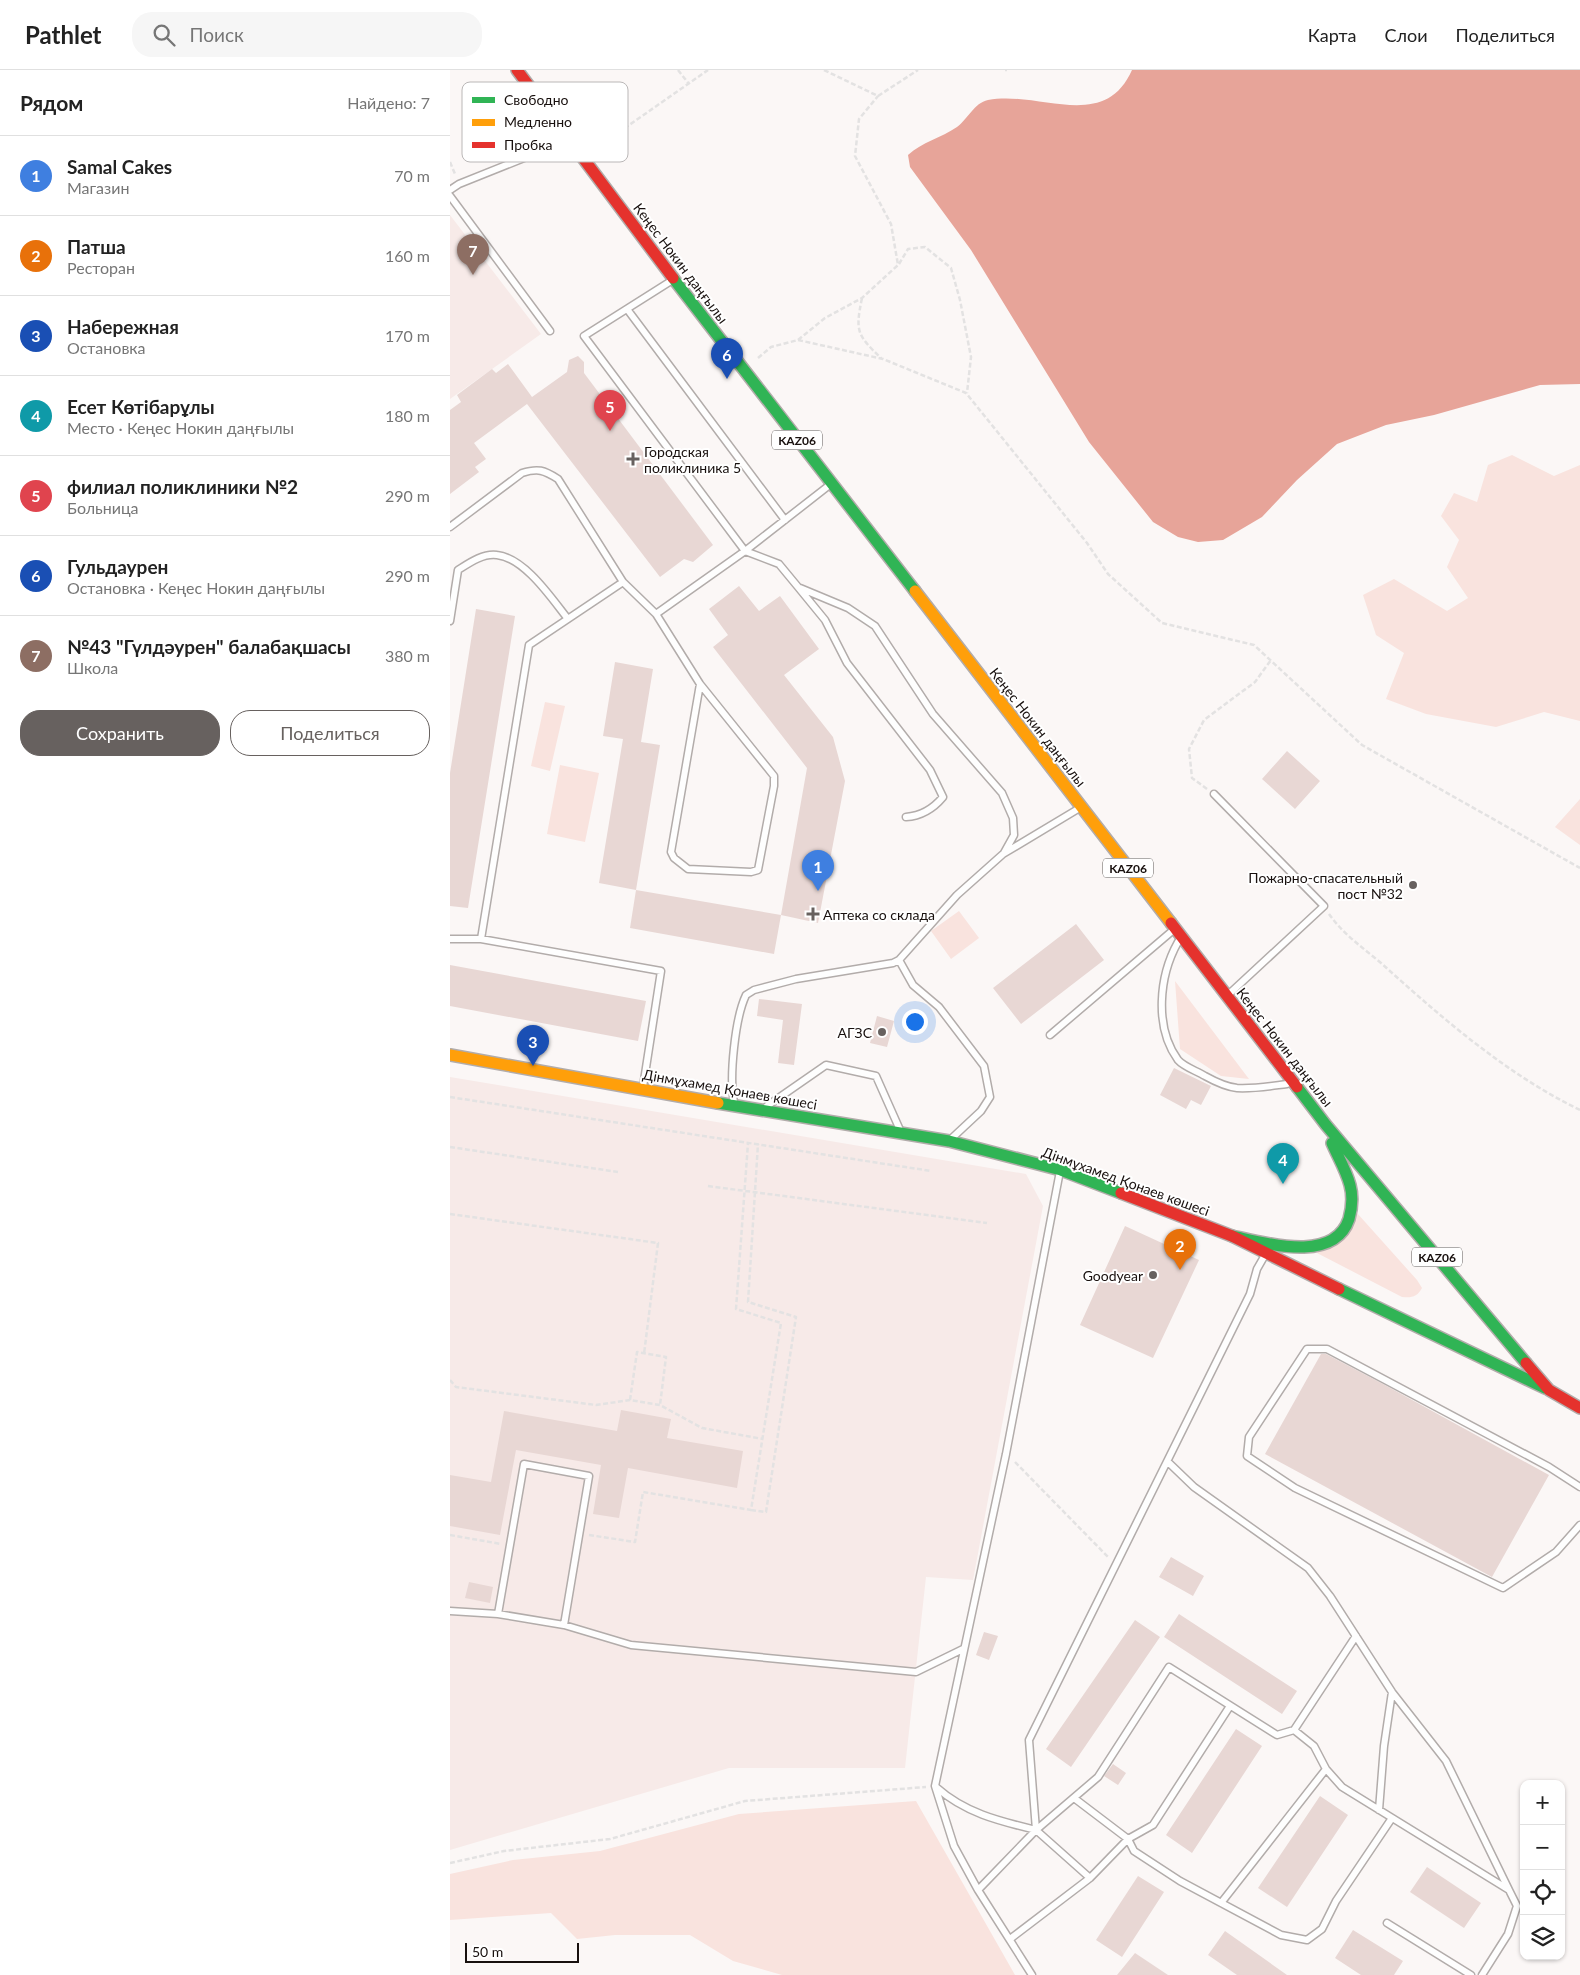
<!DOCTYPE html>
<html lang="ru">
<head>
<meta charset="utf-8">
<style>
  body { margin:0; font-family:Lato,sans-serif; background:#f6f6f6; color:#222 }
  .controls { position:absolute; right:15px; bottom:15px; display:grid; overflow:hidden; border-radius:10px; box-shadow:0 1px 4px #0004 }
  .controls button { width:45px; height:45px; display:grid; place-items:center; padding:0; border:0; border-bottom:1px solid #e0e0e0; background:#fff; color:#222; font:25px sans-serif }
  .scale { position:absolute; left:15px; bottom:12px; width:114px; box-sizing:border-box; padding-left:5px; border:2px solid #18100e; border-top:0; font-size:14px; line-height:18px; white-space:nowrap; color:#18100e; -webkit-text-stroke:4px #fff; paint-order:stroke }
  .you { position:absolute; left:464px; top:951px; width:18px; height:18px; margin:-12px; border:4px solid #fff; border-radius:50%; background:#1a73e8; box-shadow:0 0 0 8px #1a73e833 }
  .badge { display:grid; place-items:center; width:32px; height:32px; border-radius:50%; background:#67615f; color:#fff; font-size:16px; font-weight:700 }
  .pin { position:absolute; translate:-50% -41px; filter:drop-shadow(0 1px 2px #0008) }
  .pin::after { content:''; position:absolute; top:26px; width:18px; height:15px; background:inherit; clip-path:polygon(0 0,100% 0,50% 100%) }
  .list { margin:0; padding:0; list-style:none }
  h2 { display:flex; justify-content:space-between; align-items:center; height:65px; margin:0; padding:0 20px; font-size:21px }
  h2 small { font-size:16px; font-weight:400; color:#767676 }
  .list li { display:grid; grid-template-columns:32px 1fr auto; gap:15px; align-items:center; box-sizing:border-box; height:80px; padding:0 20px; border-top:1px solid #e0e0e0 }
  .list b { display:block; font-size:19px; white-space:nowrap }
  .list p { margin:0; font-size:16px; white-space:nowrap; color:#767676 }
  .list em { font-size:16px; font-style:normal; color:#767676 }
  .actions { display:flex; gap:10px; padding:15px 20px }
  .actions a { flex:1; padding:11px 0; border:1px solid #67615f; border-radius:20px; text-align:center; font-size:18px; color:#67615f }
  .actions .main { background:#67615f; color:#fff }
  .icon { flex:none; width:28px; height:28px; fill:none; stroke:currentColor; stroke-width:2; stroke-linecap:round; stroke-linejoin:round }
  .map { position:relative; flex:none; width:1130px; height:1905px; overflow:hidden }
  header { display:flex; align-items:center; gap:30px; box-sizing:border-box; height:70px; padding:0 25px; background:#fff; border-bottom:1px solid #e0e0e0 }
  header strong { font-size:24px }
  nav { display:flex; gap:28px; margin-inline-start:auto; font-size:18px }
  .search { width:350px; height:45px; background:#f6f6f6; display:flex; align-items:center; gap:12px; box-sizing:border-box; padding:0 18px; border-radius:20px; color:#767676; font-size:19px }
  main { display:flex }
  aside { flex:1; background:#fff }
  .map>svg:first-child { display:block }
</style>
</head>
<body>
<header>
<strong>Pathlet</strong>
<div class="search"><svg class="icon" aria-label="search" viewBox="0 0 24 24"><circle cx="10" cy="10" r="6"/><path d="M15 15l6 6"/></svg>Поиск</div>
<nav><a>Карта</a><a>Слои</a><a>Поделиться</a></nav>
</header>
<main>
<aside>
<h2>Рядом<small>Найдено: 7</small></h2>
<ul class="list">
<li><span class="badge" style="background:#3f7fe0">1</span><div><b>Samal Cakes</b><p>Магазин</p></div><em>70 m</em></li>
<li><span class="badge" style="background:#e8710a">2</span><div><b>Патша</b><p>Ресторан</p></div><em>160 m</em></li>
<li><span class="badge" style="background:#1a4fb4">3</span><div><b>Набережная</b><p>Остановка</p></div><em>170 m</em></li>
<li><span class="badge" style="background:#0f9aa8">4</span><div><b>Есет Көтібарұлы</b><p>Место · Кеңес Нокин даңғылы</p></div><em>180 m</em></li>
<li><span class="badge" style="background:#e0444e">5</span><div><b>филиал поликлиники №2</b><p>Больница</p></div><em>290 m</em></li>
<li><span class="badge" style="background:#1a4fb4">6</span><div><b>Гульдаурен</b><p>Остановка · Кеңес Нокин даңғылы</p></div><em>290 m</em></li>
<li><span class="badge" style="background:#8d6e63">7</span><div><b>№43 &quot;Гүлдәурен&quot; балабақшасы</b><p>Школа</p></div><em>380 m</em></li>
</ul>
<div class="actions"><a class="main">Сохранить</a><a>Поделиться</a></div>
</aside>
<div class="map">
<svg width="1130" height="1905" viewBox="0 0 1130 1905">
  <rect width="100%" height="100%" fill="#fbf7f6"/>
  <!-- built -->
  <path fill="#f7eae8" d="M0,145L91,264L0,329Z
    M0,1007L576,1104L593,1136L523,1510L476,1507L455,1698H279L0,1780Z"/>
  <!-- green -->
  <path fill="#f9e3de" d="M1062,385L1104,406L1130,395V651L1094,642L1046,657L976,644L936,629L954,583L926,565L913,525L944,509L997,541L1018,528L997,497L1009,470L991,446L1004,423L1027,432L1038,395Z
    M95,632L115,636L100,701L81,696Z
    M110,695L149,703L135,772L97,764Z
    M1130,729V775L1105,757Z
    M509,841L529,868L501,889L481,861Z
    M725,911L799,1009L771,1006L730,979Z
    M907,1143L967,1210L972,1218C967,1227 962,1228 952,1227L867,1183Z
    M466,1731L565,1905H332L283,1891L240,1865H165L127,1869L101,1843L0,1850V1804L63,1790L150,1781L289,1744Z"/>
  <!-- water -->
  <path fill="#e7a499" d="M682,0H1130V314L1090,315L984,345L936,355L887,374L847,410L812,447L773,470L748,472L728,467L703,452L639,372L521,180L460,97L458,85C472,72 491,68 507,57C518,49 524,33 538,30C589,20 654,63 682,0Z"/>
  <!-- building -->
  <path fill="#e8d7d4" d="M128,286L134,292V303L263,475L243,492L234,489L210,507L77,334L24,373L36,389L25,397L29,402L0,424V340L11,332L7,325L42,299L46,303L58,294L82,327L117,302L119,290Z
    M289,516L309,541L330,526L369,579L334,605L383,667L395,711L368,853L331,845L357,698L263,577L278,565L259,539Z
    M26,539L65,546L18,838L0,836V703Z
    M165,592L203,599L191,672L210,675L186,820L149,813L173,669L153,666Z
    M837,681L870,711L845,739L812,709Z
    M186,820L331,845L324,884L180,858Z
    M626,854L654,890L571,954L543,918Z
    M0,895L196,931L188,971L0,936Z
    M309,929L352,934L344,995L328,993L333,950L307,946Z
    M427,946L444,951L437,977L420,973Z
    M724,998L761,1016L751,1035L741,1030L736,1039L710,1025Z
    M675,1156L749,1190L703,1288L630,1255Z
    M871,1284H876L933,1314L1099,1405L1042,1507L815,1384Z
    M171,1340L221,1349L217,1368L293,1381L287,1418L178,1398L169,1448L143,1444L151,1395L66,1380L50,1465L0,1456V1405L41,1412L54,1341L167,1361Z
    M721,1487L754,1506L743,1526L709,1507Z
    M19,1512L43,1517L40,1533L15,1528Z
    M729,1544L847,1621L832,1644L714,1567Z
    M685,1550L710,1567L621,1697L596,1679Z
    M534,1562L548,1566L539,1590L526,1585Z
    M786,1659L812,1676L742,1783L716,1765Z
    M663,1694L676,1703L668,1715L654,1706Z
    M870,1726L898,1745L837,1837L808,1818Z
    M977,1797L1031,1833L1014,1858L960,1822Z
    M688,1806L714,1822L672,1887L646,1870Z
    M903,1860L953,1891L944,1905H911L885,1888Z
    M775,1861L837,1905H787L758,1885Z
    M685,1883L718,1905H667Z"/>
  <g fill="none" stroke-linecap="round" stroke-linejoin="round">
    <!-- lane casing -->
    <g stroke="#b2acaa" stroke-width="9">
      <path id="lane" d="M0,120L9,114L114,72
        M0,126L100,261
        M177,239L335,450
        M377,417L295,481L329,494L348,517L375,550L397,593L480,700L493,727C483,739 471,746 456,747
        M0,457L72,403C88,398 94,400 108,409L173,512
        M350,518L398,538L425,556L483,644L552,723L563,748L564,765L554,783
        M206,544L250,614L324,706V716L308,800L301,802L238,799L224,788L221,782L250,614
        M0,551L8,500C19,493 33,483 47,485C75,488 102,529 118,549
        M764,724L874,836L779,924
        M0,869H31L211,901L193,1017
        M31,869L79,575L173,512L206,544L295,481L134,266L221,211
        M728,872C709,906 704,957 728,990C734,997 747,1001 755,1006C764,1011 777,1017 787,1018C804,1019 821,1016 837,1014
        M449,890L463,915L489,937L534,996L540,1027L531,1041L501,1069
        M600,965L721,862
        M284,1032C279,1007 285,948 296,925L304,920L346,909L443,893L449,890L507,825L553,784L628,739
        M317,1036L376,995L426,1006L450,1060
        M718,1392L744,1417L858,1498L880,1526L942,1622L996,1691L1059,1820
        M1130,1417L1099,1397L877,1279H857L799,1367L797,1386L845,1418L1053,1518L1106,1482L1130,1455
        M0,1541L48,1544
        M114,1555L48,1544L74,1394L139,1406L114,1555L181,1575L466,1602L513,1579
        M844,1660L864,1676L876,1699L892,1717L1059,1820L1067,1836L1058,1864L1032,1905
        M486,1717C515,1743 549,1751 586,1760L648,1707L719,1597L827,1665L844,1660L906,1566
        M624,1728L678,1769L684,1781L730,1811L831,1865L857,1870L872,1859L886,1831L942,1748
        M929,1740L934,1676L942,1622
        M586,1760L640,1808
        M528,1820L586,1760L579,1670L800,1224L807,1199L815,1185
        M771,1833L876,1699
        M937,1853L1021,1905
        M560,1869L640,1808L678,1769L703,1755L780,1636
        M582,1905L528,1820L504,1776L485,1716L556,1384L610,1101"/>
    </g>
    <!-- fast casing -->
    <g stroke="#b2acaa" stroke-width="14">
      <path id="fast" d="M223,208L465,521
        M847,1017L876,1055L1076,1293
        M268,1033L499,1071L611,1100L671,1123
        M782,1166C815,1173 884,1194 899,1149C902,1138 903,1126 900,1115C896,1100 888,1087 882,1073
        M889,1219L1095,1318"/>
    </g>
    <!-- slow casing -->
    <g stroke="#b2acaa" stroke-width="14">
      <path id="slow" d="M465,521L721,853
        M0,985L268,1033"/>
    </g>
    <!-- jam casing -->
    <g stroke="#b2acaa" stroke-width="14">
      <path id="jam" d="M67,0L223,208
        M721,853L847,1017
        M671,1123L782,1166L889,1219
        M1076,1293L1099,1320L1130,1338"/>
    </g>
    <!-- path -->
    <path stroke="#e3e2e2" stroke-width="2.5" stroke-dasharray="5 2.5" stroke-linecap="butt" d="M228,0L239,14
      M374,0L428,26L468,0
      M555,0H557
      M162,67L258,0
      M0,92L5,104
      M449,194L458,179L475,177L501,198L510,230L521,287L517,323
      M412,228C405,262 407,265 432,289
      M348,270L375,248L412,228L448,195L441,154L405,86L409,49L428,26
      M308,288L321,277L348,270L433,289L516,323L637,473L658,504L712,553L804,575L912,675L1130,798
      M757,719L742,708L739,679L754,650L805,612L821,590
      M879,844C893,864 912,877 931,893C992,948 1056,1004 1130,1040
      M0,1027L481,1101
      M0,1077L168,1102
      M258,1116L537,1153
      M0,1144L208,1173L194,1284
      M0,1310L6,1317L146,1335L180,1330L210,1335L252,1358L313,1369
      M180,1330L187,1282L216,1287L210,1335
      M565,1392L659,1488
      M301,1440L316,1442L346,1247L298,1232L308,1074
      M0,1465L51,1474
      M139,1465L185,1472L193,1422L301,1440L331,1253L286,1239L298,1073
      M0,1793L54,1781L160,1769L295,1731L476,1717"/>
    <!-- lane -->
    <use href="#lane" stroke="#fefefe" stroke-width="6"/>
    <!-- fast -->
    <use href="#fast" stroke="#30b455" stroke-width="11"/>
    <!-- slow -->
    <use href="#slow" stroke="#ff9f0a" stroke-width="11"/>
    <!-- jam -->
    <use href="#jam" stroke="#e5322d" stroke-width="11"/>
  </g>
  <!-- markers -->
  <g fill="#67615f" stroke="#fff" stroke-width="2">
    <path d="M180.5 381.5h5v5h5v5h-5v5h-5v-5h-5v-5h5z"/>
    <circle cx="963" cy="815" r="5"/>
    <path d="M360.5 836.5h5v5h5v5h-5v5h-5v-5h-5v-5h5z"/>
    <circle cx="432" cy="962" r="5"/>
    <circle cx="703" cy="1205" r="5"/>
  </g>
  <g text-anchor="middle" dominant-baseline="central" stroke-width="4" stroke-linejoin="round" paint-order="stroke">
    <!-- shield labels -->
    <g fill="#fff" stroke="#5d5856" stroke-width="1">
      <rect x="322" y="360.5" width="50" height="19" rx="4"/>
      <rect x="653" y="788.5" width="50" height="19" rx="4"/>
      <rect x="962" y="1177.5" width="50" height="19" rx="4"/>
    </g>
    <g font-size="12" font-weight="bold" fill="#18100e">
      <text x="347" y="370">KАZ06</text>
      <text x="678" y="798">KАZ06</text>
      <text x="987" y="1187">KАZ06</text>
    </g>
    <!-- street labels -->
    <g font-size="14" fill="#18100e" stroke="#fff">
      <text transform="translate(231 193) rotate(53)">Кеңес Нокин даңғылы</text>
      <text transform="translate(588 657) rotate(52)">Кеңес Нокин даңғылы</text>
      <text transform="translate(835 977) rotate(52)">Кеңес Нокин даңғылы</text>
      <text transform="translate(280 1019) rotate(10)">Дінмұхамед Қонаев көшесі</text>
      <text transform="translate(676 1111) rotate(20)">Дінмұхамед Қонаев көшесі</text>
    </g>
    <!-- poi labels -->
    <g font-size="14" fill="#18100e" stroke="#fff" text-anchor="end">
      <text x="194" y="381" text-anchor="start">Городская<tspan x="194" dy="16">поликлиника 5</tspan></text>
      <text x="953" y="807">Пожарно-спасательный<tspan x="953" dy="16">пост №32</tspan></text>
      <text x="373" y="844" text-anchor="start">Аптека со склада</text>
      <text x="422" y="962">АГЗС</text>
      <text x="693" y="1205">Goodyear</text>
    </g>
  </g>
  <!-- legend -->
  <rect x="12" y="12" width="166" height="80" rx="8" fill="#fff" stroke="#bab7b7" stroke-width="1"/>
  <rect x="22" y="27" width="23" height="6" fill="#30b455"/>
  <rect x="22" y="49" width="23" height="7" fill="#ff9f0a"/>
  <rect x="22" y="72" width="23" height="6" fill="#e5322d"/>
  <g font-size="14" fill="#18100e">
    <text x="54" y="35">Свободно</text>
    <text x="54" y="57">Медленно</text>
    <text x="54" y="80">Пробка</text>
  </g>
</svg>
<div class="controls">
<button>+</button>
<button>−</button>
<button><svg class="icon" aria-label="locate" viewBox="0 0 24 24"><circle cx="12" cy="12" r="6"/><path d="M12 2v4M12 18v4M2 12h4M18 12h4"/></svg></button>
<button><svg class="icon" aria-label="layers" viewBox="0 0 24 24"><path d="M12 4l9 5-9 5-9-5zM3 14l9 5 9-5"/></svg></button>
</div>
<div class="scale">50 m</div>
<div class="you"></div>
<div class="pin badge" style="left:368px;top:821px;background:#3f7fe0">1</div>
<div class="pin badge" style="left:730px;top:1200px;background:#e8710a">2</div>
<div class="pin badge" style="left:83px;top:996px;background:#1a4fb4">3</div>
<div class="pin badge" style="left:833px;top:1114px;background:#0f9aa8">4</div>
<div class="pin badge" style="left:160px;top:361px;background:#e0444e">5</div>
<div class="pin badge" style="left:277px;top:309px;background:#1a4fb4">6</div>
<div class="pin badge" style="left:23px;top:205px;background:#8d6e63">7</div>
</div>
</main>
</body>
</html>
